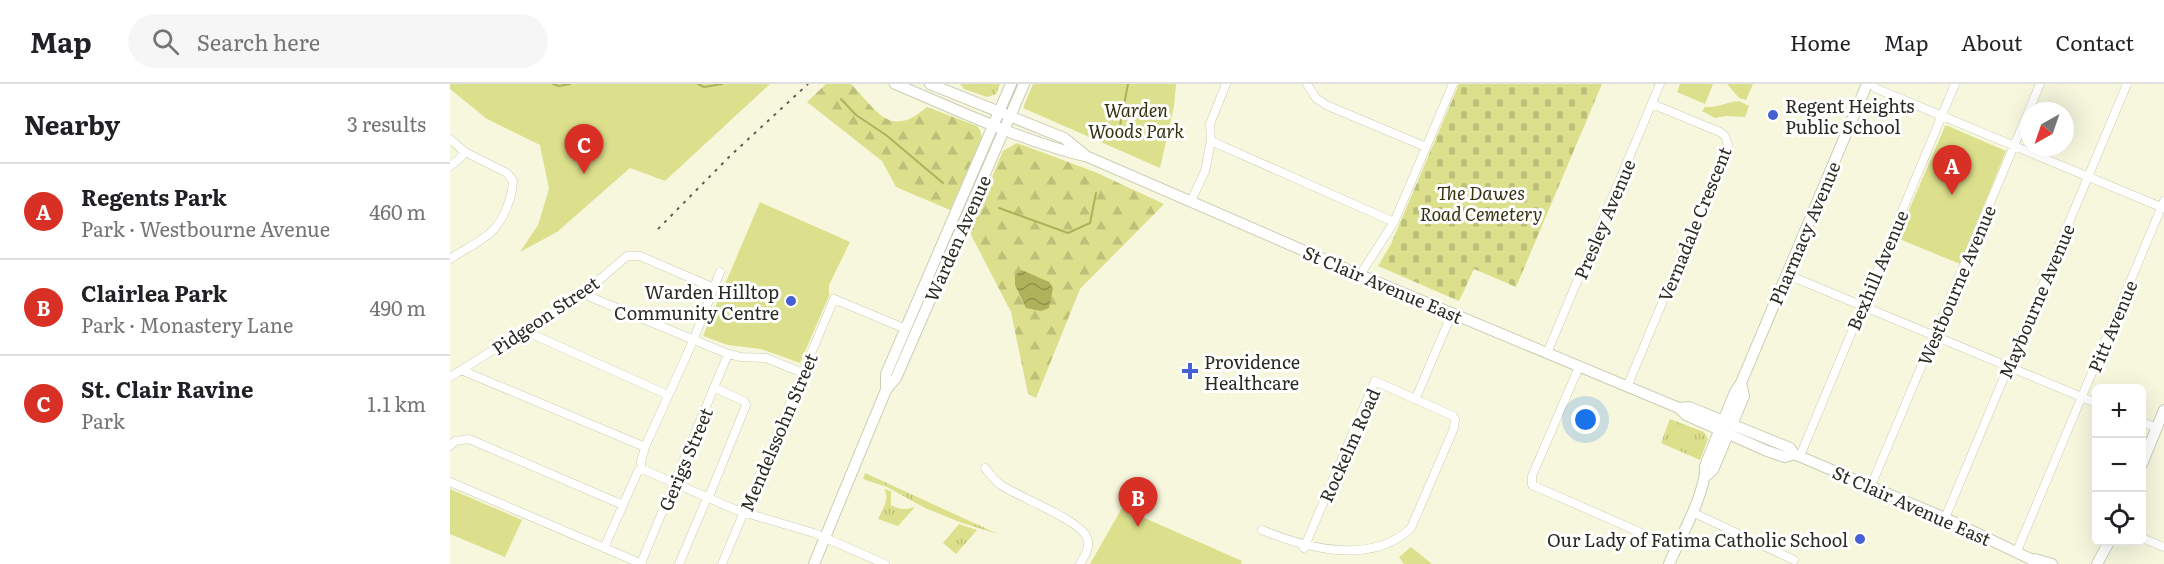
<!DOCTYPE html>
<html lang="en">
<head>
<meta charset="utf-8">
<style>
  body { margin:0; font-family:Literata,serif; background:#f6f6f6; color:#202124 }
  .controls { position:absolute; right:18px; bottom:18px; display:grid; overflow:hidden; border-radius:9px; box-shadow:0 6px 24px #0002 }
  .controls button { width:54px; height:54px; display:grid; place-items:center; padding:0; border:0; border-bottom:2px solid #e0e0e0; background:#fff; color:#202124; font:30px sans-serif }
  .compass { position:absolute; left:1570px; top:18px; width:54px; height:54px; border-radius:50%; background:#fff; box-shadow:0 6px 24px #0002; rotate:220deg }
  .you { position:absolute; left:1136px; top:336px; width:21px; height:21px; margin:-15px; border:4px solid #fff; border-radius:50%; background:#1a73e8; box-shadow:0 0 0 9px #1a73e833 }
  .badge { display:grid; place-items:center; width:39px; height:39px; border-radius:50%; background:#d93025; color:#fff; font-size:20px; font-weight:700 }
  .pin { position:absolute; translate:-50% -50px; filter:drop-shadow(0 2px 3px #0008) }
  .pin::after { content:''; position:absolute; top:32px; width:21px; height:18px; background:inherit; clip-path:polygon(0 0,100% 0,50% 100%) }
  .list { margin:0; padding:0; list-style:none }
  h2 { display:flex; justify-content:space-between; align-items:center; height:78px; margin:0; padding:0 24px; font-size:26px }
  h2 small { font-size:20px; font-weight:400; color:#757577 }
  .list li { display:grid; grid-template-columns:39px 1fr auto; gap:18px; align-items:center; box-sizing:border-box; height:96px; padding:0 24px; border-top:2px solid #e0e0e0 }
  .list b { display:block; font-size:22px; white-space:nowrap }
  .list p { margin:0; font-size:20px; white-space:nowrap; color:#757577 }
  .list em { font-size:20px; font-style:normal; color:#757577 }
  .icon { flex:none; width:33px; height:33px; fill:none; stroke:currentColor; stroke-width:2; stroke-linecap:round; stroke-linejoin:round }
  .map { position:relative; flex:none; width:1714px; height:480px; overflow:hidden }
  header { display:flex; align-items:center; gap:36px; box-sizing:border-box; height:84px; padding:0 30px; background:#fff; border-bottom:2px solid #e0e0e0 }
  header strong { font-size:28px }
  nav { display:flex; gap:33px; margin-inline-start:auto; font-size:21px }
  .search { width:420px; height:54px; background:#f6f6f6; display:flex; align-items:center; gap:15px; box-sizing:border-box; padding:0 21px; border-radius:33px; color:#757577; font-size:22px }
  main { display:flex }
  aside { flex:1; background:#fff }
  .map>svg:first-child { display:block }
</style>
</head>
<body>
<header>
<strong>Map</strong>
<div class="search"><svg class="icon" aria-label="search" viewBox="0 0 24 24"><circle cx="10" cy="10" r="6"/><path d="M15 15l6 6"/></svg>Search here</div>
<nav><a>Home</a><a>Map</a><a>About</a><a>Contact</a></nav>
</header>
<main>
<aside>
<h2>Nearby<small>3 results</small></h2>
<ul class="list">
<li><span class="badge">A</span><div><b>Regents Park</b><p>Park · Westbourne Avenue</p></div><em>460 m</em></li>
<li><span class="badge">B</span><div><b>Clairlea Park</b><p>Park · Monastery Lane</p></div><em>490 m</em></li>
<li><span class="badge">C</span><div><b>St. Clair Ravine</b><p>Park</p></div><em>1.1 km</em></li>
</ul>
</aside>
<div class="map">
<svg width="1714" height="480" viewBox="0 0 1714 480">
  <defs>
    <pattern id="grass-tufts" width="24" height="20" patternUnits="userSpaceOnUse" patternTransform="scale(1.5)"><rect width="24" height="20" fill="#dce08c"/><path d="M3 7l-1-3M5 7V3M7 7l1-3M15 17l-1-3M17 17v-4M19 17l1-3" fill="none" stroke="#bdc078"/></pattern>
    <pattern id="forest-firs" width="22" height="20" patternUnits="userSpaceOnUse" patternTransform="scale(1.5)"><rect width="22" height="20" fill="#dce08c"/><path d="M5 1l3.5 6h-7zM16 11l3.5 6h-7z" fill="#bdc078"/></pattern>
    <pattern id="cemetery-stones" width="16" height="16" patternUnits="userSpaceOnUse" patternTransform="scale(1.5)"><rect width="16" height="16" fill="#dce08c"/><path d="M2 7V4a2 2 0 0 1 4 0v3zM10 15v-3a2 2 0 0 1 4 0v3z" fill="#bdc078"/></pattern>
    <pattern id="water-waves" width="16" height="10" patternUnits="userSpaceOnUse" patternTransform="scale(1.5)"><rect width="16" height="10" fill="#afb25a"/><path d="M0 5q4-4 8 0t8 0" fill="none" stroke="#8f914a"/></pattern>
  </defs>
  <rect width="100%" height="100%" fill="#f6f7dd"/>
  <!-- grass -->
  <path fill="url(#grass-tufts)" d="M510,0H550L546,10L537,13L514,5Z
    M1220,335L1254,348L1258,355L1250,376L1211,359Z
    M415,389L548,450L512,439L475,424L437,403L413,395Z
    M434,405L441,407V421C449,426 456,426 465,423L448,442L428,435C433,424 440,414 434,405Z
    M509,440L527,446L506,470L493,459Z"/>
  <!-- forest -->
  <path fill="url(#forest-firs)" d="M376,0H401C427,26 439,56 477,23L527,42L530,46L532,54L500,126L446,103L432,77L357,18Z
    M567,59L645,88L714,120L630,205L586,314L578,310L561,228L519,147L553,67Z"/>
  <!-- cemetery -->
  <path fill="url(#cemetery-stones)" d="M1009,0H1152L1066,203L1024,185L1009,217L928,182L941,160Z"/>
  <!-- park -->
  <path fill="#dce08c" d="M0,0H320L215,97L180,84L107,148L70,168L88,141L99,105L90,61L37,35L0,5Z
    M583,0H726L724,22L710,84L573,24Z
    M1230,0H1263L1255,20L1227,8Z
    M1277,0H1303L1296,16L1289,14Z
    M1289,17L1299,22L1295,33L1276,32L1265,34L1252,27L1255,23C1267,24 1277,18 1289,17Z
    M1495,42H1498L1556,67L1510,180L1447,154Z
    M310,118L400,158L379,201V212L350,279L311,265L278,261L253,252Z
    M0,405L72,436L55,473L0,450Z
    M672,424L792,477L791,480H640Z
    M961,463L982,480H954L949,473Z"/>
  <!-- water -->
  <path fill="url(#water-waves)" d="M572,186L599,198L603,204L599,224L591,227L576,224L565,201V191Z"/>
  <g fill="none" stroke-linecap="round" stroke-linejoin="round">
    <!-- stream -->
    <path stroke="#afb25a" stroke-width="2" d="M103,0L109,2L120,0
      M248,0L254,3L272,0
      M391,15L406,31L436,51L493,99
      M668,52L678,0
      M549,124L618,149L640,139L646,109"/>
    <!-- street casing -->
    <g stroke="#cbcdb4" stroke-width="9">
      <path id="street" d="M857,0L866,14L876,21L976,63
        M1422,0L1425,4L1711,123
        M0,55L15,68L57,89L63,97C62,114 54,137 40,149C29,159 13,166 0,175
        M761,57L944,138
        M0,82L8,76L15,68
        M741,117L755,87L761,57L760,40L776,0
        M270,188L243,257L195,363L191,378L192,385L286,426L364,449L435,480
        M910,191L944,138L1003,0
        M1338,191L1646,319
        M133,210L278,270L291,273L316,274L353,289
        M75,247L218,311
        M1097,269L1210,0
        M1129,283L1082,392V401L1226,464
        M11,286L195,363
        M0,293L133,210L177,172H190L264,204
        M1177,303L1278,61L1275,52L1270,48L1202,20
        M966,314L1002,229
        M1692,338L1707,344
        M0,362L5,357L19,355L173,421
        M1350,372L1505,0
        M535,384C540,390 544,396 551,401C568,413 631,436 637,454C641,463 634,473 630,480
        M0,398L192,480
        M1421,402L1590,0
        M258,415L296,321L294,317L265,304
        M1242,428L1344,476
        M1495,434L1677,0
        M812,446C861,466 923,480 961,444L1004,344L1005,335L1003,332L925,297L854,464
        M1692,454L1714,463
        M154,464L188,387L192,385
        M1567,467L1714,117
        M191,479L278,270
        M229,480L257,414
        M272,480L384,215L456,245"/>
    </g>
    <!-- secondary casing -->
    <g stroke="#cbcdb4" stroke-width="12">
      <path id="secondary" d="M445,0C508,26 571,57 638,73L910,191L1229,324L1236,331L1317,367L1335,373L1344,370
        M480,0L614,54L635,71
        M436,306V290L561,0
        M1229,324L1239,323L1340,364L1344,370L1495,434L1591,480
        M1692,380L1714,326
        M1256,392L1263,386L1294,312L1291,299
        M1585,475L1602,480
        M364,480L436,306L446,294L574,0
        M1219,480C1229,456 1257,407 1255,382L1285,308L1291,299L1417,0
        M1647,480L1659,458"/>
    </g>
    <!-- street -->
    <use href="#street" stroke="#fff" stroke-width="8"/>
    <!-- secondary -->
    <use href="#secondary" stroke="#fff" stroke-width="10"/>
    <!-- rail -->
    <path stroke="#5f6052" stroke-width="2" stroke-dasharray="3 6" stroke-linecap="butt" d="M208,145L280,72L358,0"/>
  </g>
  <!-- markers -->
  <g fill="#4460d3" stroke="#fff" stroke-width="2">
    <circle cx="1323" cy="31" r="6"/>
    <circle cx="341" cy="217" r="6"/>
    <path d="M737 278h6v6h6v6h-6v6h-6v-6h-6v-6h6z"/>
    <circle cx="1410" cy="455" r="6"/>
  </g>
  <g text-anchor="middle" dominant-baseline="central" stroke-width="6" stroke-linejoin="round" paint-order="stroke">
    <!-- poi labels -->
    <g font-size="18" fill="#2a2b21" stroke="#fff" text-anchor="start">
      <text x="1335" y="21">Regent Heights<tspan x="1335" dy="21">Public School</tspan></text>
      <text x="329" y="207" text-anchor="end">Warden Hilltop<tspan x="329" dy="21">Community Centre</tspan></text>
      <text x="754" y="277">Providence<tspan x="754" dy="21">Healthcare</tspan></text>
      <text x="1398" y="455" text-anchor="end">Our Lady of Fatima Catholic School</text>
    </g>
    <!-- park labels -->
    <g font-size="18" font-style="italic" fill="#32330d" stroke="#fff">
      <text x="686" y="25">Warden<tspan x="686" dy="21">Woods Park</tspan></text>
      <text x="1031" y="108">The Dawes<tspan x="1031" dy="21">Road Cemetery</tspan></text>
    </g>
    <!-- street labels -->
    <g font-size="18" fill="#2a2b21" stroke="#fff">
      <text transform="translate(1154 135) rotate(-67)">Presley Avenue</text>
      <text transform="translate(1244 140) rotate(-68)">Vernadale Crescent</text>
      <text transform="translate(1354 149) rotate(-67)">Pharmacy Avenue</text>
      <text transform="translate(507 154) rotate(-66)">Warden Avenue</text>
      <text transform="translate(1427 186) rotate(-67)">Bexhill Avenue</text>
      <text transform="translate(933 200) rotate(23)">St Clair Avenue East</text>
      <text transform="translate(1506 201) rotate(-67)">Westbourne Avenue</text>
      <text transform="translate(1586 217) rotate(-67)">Maybourne Avenue</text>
      <text transform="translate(95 231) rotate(-34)">Pidgeon Street</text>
      <text transform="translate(1662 242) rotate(-67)">Pitt Avenue</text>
      <text transform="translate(328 348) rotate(-67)">Mendelssohn Street</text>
      <text transform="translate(899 361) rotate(-66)">Rockelm Road</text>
      <text transform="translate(235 375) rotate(-67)">Gerigs Street</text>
      <text transform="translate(1462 421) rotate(24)">St Clair Avenue East</text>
    </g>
  </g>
</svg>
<div class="controls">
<button>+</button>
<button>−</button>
<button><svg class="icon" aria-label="locate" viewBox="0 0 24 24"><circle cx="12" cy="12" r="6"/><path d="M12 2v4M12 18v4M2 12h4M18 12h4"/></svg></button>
</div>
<svg class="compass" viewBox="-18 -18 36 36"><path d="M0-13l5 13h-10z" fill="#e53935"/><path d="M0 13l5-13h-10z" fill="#757577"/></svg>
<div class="you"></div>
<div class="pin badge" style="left:1502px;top:111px">A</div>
<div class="pin badge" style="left:688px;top:443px">B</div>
<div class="pin badge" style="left:134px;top:90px">C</div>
</div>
</main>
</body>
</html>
